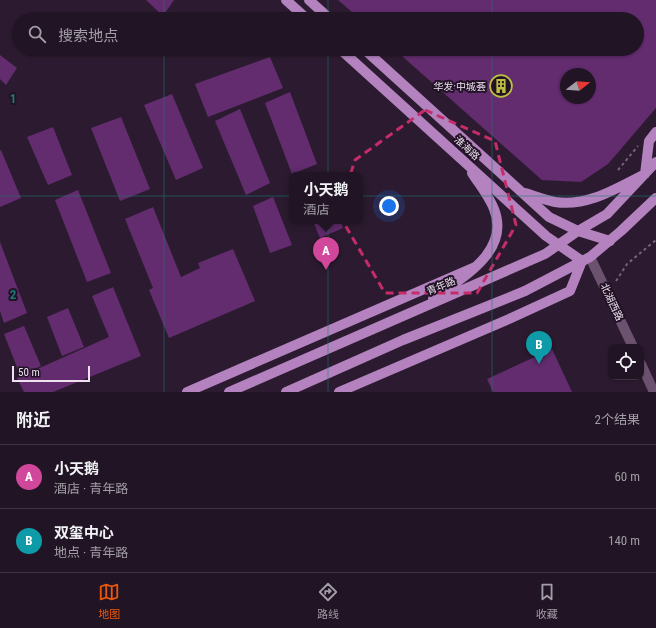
<!DOCTYPE html>
<html lang="zh">
<head>
<meta charset="utf-8">
<style>
  body { margin:0; font-family:"Roboto Condensed","Noto Sans SC",sans-serif; background:#291d2c; color:#f1f3f6 }
  .controls { position:absolute; right:12px; bottom:12px; display:grid; overflow:hidden; border-radius:8px; box-shadow:0 1px 3px #0004 }
  .controls button { width:36px; height:36px; display:grid; place-items:center; padding:0; border:0; border-bottom:1px solid #3e3341; background:#211424; color:#f1f3f6; font:20px sans-serif }
  .compass { position:absolute; left:560px; top:68px; width:36px; height:36px; border-radius:50%; background:#211424; box-shadow:0 1px 3px #0004; rotate:73deg }
  .scale { position:absolute; left:12px; bottom:10px; width:78px; box-sizing:border-box; padding-left:4px; border:2px solid #eee2f0; border-top:0; font-size:11px; line-height:14px; white-space:nowrap; color:#eee2f0; -webkit-text-stroke:3px #221226; paint-order:stroke }
  .you { position:absolute; left:389px; top:206px; width:14px; height:14px; margin:-10px; border:3px solid #fff; border-radius:50%; background:#1a73e8; box-shadow:0 0 0 6px #1a73e833 }
  .badge { display:grid; place-items:center; width:26px; height:26px; border-radius:50%; background:#ea580c; color:#fff; font-size:13px; font-weight:700 }
  .pin { position:absolute; translate:-50% -33px; filter:drop-shadow(0 1px 2px #0008) }
  .pin::after { content:''; position:absolute; top:21px; width:14px; height:12px; background:inherit; clip-path:polygon(0 0,100% 0,50% 100%) }
  .popup { position:absolute; left:289px; top:172px; width:74px; height:52px; box-sizing:border-box; display:grid; place-content:center; border-radius:8px; background:#211424; filter:drop-shadow(0 1px 3px #0005); font-size:13px; white-space:nowrap; color:#a29ea6 }
  .popup b { font-size:15px; color:#f1f3f6 }
  .popup::after { content:''; position:absolute; left:50%; top:100%; margin-left:-8px; border:8px solid transparent; border-top-color:#211424 }
  .list { margin:0; padding:0; list-style:none }
  h2 { display:flex; justify-content:space-between; align-items:center; height:52px; margin:0; padding:0 16px; font-size:17px }
  h2 small { font-size:13px; font-weight:400; color:#a29ea6 }
  .list li { display:grid; grid-template-columns:26px 1fr auto; gap:12px; align-items:center; box-sizing:border-box; height:64px; padding:0 16px; border-top:1px solid #3e3341 }
  .list b { display:block; font-size:15px; white-space:nowrap }
  .list p { margin:0; font-size:13px; white-space:nowrap; color:#a29ea6 }
  .list em { font-size:13px; font-style:normal; color:#a29ea6 }
  .icon { flex:none; width:22px; height:22px; fill:none; stroke:currentColor; stroke-width:2; stroke-linecap:round; stroke-linejoin:round }
  .map { position:relative; flex:none; width:656px; height:392px; overflow:hidden }
  .search { position:absolute; background:#211424; box-shadow:0 1px 3px #0004; left:12px; right:12px; top:12px; height:44px; display:flex; align-items:center; gap:10px; box-sizing:border-box; padding:0 14px; border-radius:22px; color:#a29ea6; font-size:15px }
  .sheet { height:180px; background:#211424 }
  nav { display:flex; justify-content:space-around; align-items:center; box-sizing:border-box; height:56px; border-top:1px solid #3e3341; background:#211424; font-size:11px; color:#a29ea6 }
  nav a { display:grid; justify-items:center; gap:2px }
  nav .on { color:#ea580c }
  .map>svg:first-child { display:block }
</style>
</head>
<body>
<div class="map">
<svg width="656" height="392" viewBox="0 0 656 392">
  <rect width="100%" height="100%" fill="#2c1b30"/>
  <!-- building -->
  <path fill="#622c6e" fill-rule="evenodd" d="M146,0H174L163,16Z
    M338,0H656V108L608,164L581,182L542,180L394,49H637V19H360ZM566,74H590V98H566Z
    M0,55L17,68L6,85L0,79Z
    M270,57L283,88L208,117L195,84Z
    M290,92L317,164L292,174L265,103Z
    M172,94L203,168L176,180L144,105Z
    M240,109L270,183L246,195L215,121Z
    M121,117L150,189L120,201L91,128Z
    M53,127L72,175L48,185L27,137Z
    M1,150L21,198L0,207V151Z
    M78,190L111,273L87,282L55,200Z
    M273,197L292,245L270,253L253,206Z
    M153,207L181,277L200,268L198,263L233,249L255,301L169,338L149,290L153,288L125,219Z
    M313,221H341L343,228L320,238Z
    M0,242L27,313L4,323L0,311Z
    M113,287L141,356L53,392H24L17,378L109,337L92,296Z
    M68,308L84,347L62,356L47,317Z
    M24,326L41,366L20,375L4,334Z
    M552,349L572,392H493L487,379Z"/>
  <g fill="none" stroke-linecap="round" stroke-linejoin="round">
    <!-- path -->
    <path stroke="#746477" stroke-width="2" stroke-dasharray="3 3" stroke-linecap="butt" d="M618,170L638,146
      M616,281L627,264L656,240"/>
    <!-- minor -->
    <path stroke="#6b5370" stroke-width="10" d="M590,257L633,347
      M641,364L654,392"/>
    <!-- major -->
    <path stroke="#b382bf" stroke-width="10" d="M286,0L307,19
      M309,0L330,19
      M364,49L549,217L578,231L610,241
      M525,193C535,196 545,200 555,202C588,207 617,188 645,174L649,141L656,132
      M433,299C461,278 511,252 494,209C489,196 479,184 472,173
      M187,392L475,267
      M229,392L545,254L578,231L607,214L656,162
      M286,392L403,340L525,291L590,257L621,231L656,198
      M339,392L509,319L570,291L582,261L546,236L340,49"/>
  </g>
  <!-- marked area -->
  <path fill="none" stroke="#c62c6a" stroke-width="3" stroke-dasharray="8 5" stroke-linejoin="round" d="M425,110L495,141L516,225L477,293H385L338,213L355,160Z"/>
  <!-- grid -->
  <path fill="none" stroke="#1a7b74" stroke-width="1" stroke-opacity="0.55" d="M164,0V19M328,0V19M492,0V19M164,49V392M328,49V392M492,49V392M0,196H656"/>
  <!-- icons -->
  <defs>
    <g id="building-ring" transform="scale(1.15)"><circle r="9.5" fill="#221226" stroke="#bdbf43" stroke-width="1.5"/><path d="M-4-6H4V6H1V3H-1V6H-4ZM-2.5-4.3h1.7v1.8h-1.7ZM.8-4.3h1.7v1.8H.8ZM-2.5-1h1.7V.8h-1.7ZM.8-1h1.7V.8H.8Z" fill="#bdbf43"/></g>
  </defs>
  <g fill-rule="evenodd">
    <use href="#building-ring" x="501" y="86"/>
  </g>
  <g text-anchor="middle" dominant-baseline="central" stroke-width="4" stroke-linejoin="round" paint-order="stroke">
    <!-- poi labels -->
    <g font-size="10" fill="#eee2f0" stroke="#221226" text-anchor="end">
      <text x="486" y="86">华发·中城荟</text>
    </g>
    <!-- street labels -->
    <g font-size="10" fill="#eee2f0" stroke="#221226">
      <text transform="translate(467 148) rotate(42)">淮海路</text>
      <text transform="translate(441 286) rotate(-23)">青年路</text>
      <text transform="translate(612 302) rotate(65)">北湖西路</text>
    </g>
  </g>
  <g font-size="13" text-anchor="middle" font-weight="bold" fill="#1a7b74" stroke="#221226" stroke-width="4" stroke-linejoin="round" paint-order="stroke">
    <text x="13" y="103">1</text>
    <text x="13" y="299">2</text>
  </g>
</svg>
<div class="controls">
<button><svg class="icon" aria-label="locate" viewBox="0 0 24 24"><circle cx="12" cy="12" r="6"/><path d="M12 2v4M12 18v4M2 12h4M18 12h4"/></svg></button>
</div>
<svg class="compass" viewBox="-18 -18 36 36"><path d="M0-13l5 13h-10z" fill="#e53935"/><path d="M0 13l5-13h-10z" fill="#a29ea6"/></svg>
<div class="scale">50 m</div>
<div class="you"></div>
<div class="pin badge" style="left:326px;top:270px;background:#d1479c">A</div>
<div class="popup"><b>小天鹅</b>酒店</div>
<div class="pin badge" style="left:539px;top:364px;background:#0f9aa8">B</div>
<div class="search"><svg class="icon" aria-label="search" viewBox="0 0 24 24"><circle cx="10" cy="10" r="6"/><path d="M15 15l6 6"/></svg>搜索地点</div>
</div>
<section class="sheet">
<h2>附近<small>2个结果</small></h2>
<ul class="list">
<li><span class="badge" style="background:#d1479c">A</span><div><b>小天鹅</b><p>酒店 · 青年路</p></div><em>60 m</em></li>
<li><span class="badge" style="background:#0f9aa8">B</span><div><b>双玺中心</b><p>地点 · 青年路</p></div><em>140 m</em></li>
</ul>
</section>
<nav>
<a class="on"><svg class="icon" aria-label="map" viewBox="0 0 24 24"><path d="M3 6l6-2 6 2 6-2v14l-6 2-6-2-6 2zM9 4v14M15 6v14"/></svg>地图</a>
<a><svg class="icon" aria-label="directions" viewBox="0 0 24 24"><path d="M12 3l9 9-9 9-9-9zM9 14v-3h6M13 9l2 2-2 2"/></svg>路线</a>
<a><svg class="icon" aria-label="saved" viewBox="0 0 24 24"><path d="M7 4h10v16l-5-4-5 4z"/></svg>收藏</a>
</nav>
</body>
</html>
